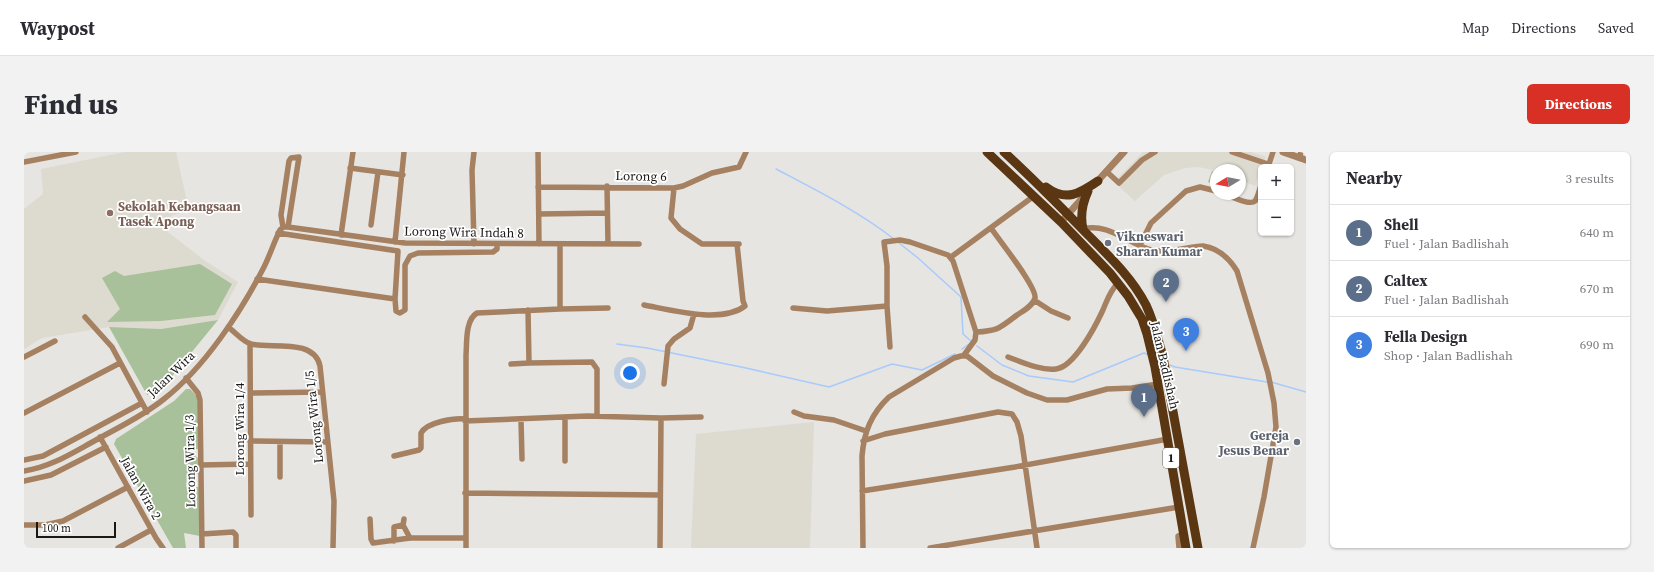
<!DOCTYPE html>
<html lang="en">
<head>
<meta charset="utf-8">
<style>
  body { margin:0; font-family:"Source Serif 4",serif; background:#f2f2f3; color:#2b2b33 }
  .controls { position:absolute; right:12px; top:12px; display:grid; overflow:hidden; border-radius:6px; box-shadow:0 1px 3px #0004 }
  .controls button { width:36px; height:36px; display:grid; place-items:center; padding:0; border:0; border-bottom:1px solid #e1e1e2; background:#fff; color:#2b2b33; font:20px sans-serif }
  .compass { position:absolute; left:1186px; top:12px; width:36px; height:36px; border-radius:50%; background:#fff; box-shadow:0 1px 3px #0004; rotate:260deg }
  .scale { position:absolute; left:12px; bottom:10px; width:80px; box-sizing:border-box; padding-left:4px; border:2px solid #1a1918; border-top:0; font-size:11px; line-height:14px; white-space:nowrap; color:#1a1918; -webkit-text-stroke:3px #fff; paint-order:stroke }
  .you { position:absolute; left:606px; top:221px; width:14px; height:14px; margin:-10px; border:3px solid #fff; border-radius:50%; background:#1a73e8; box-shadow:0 0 0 6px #1a73e833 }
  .badge { display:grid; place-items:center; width:26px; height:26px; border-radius:50%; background:#d93025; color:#fff; font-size:13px; font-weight:700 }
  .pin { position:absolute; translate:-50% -33px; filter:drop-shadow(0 1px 2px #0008) }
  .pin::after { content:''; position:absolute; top:21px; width:14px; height:12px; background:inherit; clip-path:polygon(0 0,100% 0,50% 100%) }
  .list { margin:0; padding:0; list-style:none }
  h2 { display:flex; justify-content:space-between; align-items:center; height:52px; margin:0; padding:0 16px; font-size:17px }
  h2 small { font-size:13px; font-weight:400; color:#7c7c81 }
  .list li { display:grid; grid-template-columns:26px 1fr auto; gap:12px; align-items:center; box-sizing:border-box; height:56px; padding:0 16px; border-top:1px solid #e1e1e2 }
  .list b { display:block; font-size:15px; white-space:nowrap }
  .list p { margin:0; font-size:13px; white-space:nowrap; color:#7c7c81 }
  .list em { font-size:13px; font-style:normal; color:#7c7c81 }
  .map { position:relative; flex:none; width:1282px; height:396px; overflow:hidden; border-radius:6px }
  header { display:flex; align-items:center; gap:24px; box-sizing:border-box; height:56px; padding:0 20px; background:#fff; border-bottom:1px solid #e1e1e2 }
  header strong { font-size:19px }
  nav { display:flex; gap:22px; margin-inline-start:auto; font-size:14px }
  .intro { display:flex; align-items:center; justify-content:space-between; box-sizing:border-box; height:96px; padding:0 24px }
  h1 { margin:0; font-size:28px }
  .button { padding:10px 18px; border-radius:6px; background:#d93025; color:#fff; font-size:14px; font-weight:700 }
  main { display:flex; gap:24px; padding:0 24px }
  aside { flex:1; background:#fff; border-radius:6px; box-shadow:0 1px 3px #0004 }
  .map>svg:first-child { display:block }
</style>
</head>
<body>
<header>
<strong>Waypost</strong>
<nav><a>Map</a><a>Directions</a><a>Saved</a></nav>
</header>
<div class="intro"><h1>Find us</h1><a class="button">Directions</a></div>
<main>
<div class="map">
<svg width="1282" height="396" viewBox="0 0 1282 396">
  <rect width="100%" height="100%" fill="#e6e5e1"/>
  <!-- built -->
  <path fill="#dddacf" d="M101,0H152L165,58L147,64L144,69V80L180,108L214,130L194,168L137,177L85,175L18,186L0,197V57L19,42L17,17Z
    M1119,0H1227L1242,5L1231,34L1216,28V18H1192V19L1175,15L1161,16L1140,23L1111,49L1090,30Z
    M790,270L786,396H667L672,282Z"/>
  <!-- green -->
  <path fill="#a8c19b" d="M1188,19L1192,20V33L1184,30Z
    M176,112L208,132L191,163L137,169L83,170L96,157L78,126L91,119L100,124Z
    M194,168L140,234L123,243L85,175L137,177Z
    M162,237H166L174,245L175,297H171L172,305L175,306L174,322H163L162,335H175L176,384L160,381L162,396H149L90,292L92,287L150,249Z"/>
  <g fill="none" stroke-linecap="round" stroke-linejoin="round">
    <!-- stream -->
    <path stroke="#a8cafc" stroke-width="1.5" d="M752,17C792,38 834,59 870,87
      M875,91L894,106L937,145L939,182L948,190
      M593,192L623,196L722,216L805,235L868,212L898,218L931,202
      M953,194L978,213L1005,224L1049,230L1120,201L1125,203
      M938,197L945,192
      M1143,212L1151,215L1243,230
      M1247,230L1282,240"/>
    <!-- minor -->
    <path stroke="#a58161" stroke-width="5.5" d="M450,0L448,18L450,92
      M514,0L515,92
      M1208,0L1244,12
      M1275,6L1277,0
      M0,10L52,0
      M1244,15L1249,0
      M326,16L379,23
      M1082,19L1095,31L1118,8L1131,0
      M583,34L584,92
      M514,35L650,36L659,34L688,21L715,15L722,0
      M650,36L647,66L656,77L678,92H715
      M1200,42C1207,44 1226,54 1231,49C1234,45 1235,38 1237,34
      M515,62L583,61
      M347,73L354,20
      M259,75L257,63L265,9L267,6L275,5L264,75
      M1059,77C1086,70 1107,95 1132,99C1147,100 1164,95 1179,94C1194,96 1205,106 1213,119L1244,221L1250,251L1252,275L1240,345L1229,396
      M254,81L374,99L371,147L372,159L376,161L381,158V113L386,104L394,101L469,100L473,97V92
      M317,83L329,0
      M371,90L380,0
      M1116,93L1127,71L1162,39L1176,35L1192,39
      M927,105L1010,44
      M233,127L371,147
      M1010,148L1027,159L1044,166
      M620,153C647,158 698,172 721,154L719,149L713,92
      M769,156L803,159L863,154
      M536,157V92
      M504,158L505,211L568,210L573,217V264
      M61,165L88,195L123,260
      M204,175C211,180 219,190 227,192C247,197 290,186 296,214L310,349L309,396
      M952,180C974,179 976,176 993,163C999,159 1009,154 1011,146C1013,135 975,88 967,76
      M226,192L227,363
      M866,195L863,154V114L860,90L876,88L886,90L924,103L929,109L952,180L951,188L940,203
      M0,205L31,189
      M984,205C998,210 1017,219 1032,217C1050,215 1071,175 1078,160C1083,149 1085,140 1094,131
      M487,212L505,211
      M162,226L174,241L176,248L178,396
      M640,232L644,194L650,187L666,176L670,162
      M226,241L298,240
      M770,260L780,264L810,268L842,279
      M0,261L96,211
      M541,265V309
      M497,268L498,307
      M441,269L563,264L637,266L677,265
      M76,285L132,386L139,396
      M226,289L303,290
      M839,289L861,282L974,260L988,262L993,270L997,284L1013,396
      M256,290V325
      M370,304L395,298L397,296V281C403,270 430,266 441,267
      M0,308L19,304L118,251
      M177,313L226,312
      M0,319C27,315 48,301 72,288C95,275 119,264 140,247C180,216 217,160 240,115C246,103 250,90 256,78L259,75H264L381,91L615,92
      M0,329L27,323L82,295
      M838,339L991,315L1144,287
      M441,341L636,343
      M346,367L347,387L349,391L386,386H442
      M380,367L379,373L386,386
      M0,373H21L39,369L104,335
      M178,382L209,380L212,383V396
      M370,389V375L379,373
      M94,396L127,378
      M442,396V203C443,191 441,168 453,161L536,157L584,156
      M636,396L637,266
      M839,396L838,304C840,280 847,262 865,245L930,206L937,204H943L969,224L1003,241L1023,248H1043L1083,237L1108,236L1134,232
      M906,396L1155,355
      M1155,396L1154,384L1159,382"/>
    <!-- tertiary -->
    <path stroke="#a58161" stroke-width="7" d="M1259,0L1282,8
      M1070,33L1100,0
      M1037,70L1062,42"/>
    <!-- primary -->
    <path stroke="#5a3612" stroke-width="9" d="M963,0L1037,70L1086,121L1104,144L1118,167L1123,182L1131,215L1162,396
      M980,0C1009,27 1037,55 1064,83C1086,105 1108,126 1122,153C1130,170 1134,187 1139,205L1174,396
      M1022,35C1042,50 1055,42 1074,29
      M1059,77C1056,64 1058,52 1064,39"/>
  </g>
  <!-- markers -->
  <circle fill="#8d6e63" stroke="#fff" stroke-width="1.5" cx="86" cy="61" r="4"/>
  <g fill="#6b7280" stroke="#fff" stroke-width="1.5">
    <circle cx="1084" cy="91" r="4"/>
    <circle cx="1273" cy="290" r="4"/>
  </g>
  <g text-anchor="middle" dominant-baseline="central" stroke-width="3.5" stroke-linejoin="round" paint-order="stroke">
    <!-- shield labels -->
    <rect fill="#fff" stroke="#5f5e5d" stroke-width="1" x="1139" y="296" width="16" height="20" rx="3"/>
    <g font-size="12" font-weight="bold" fill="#1a1918">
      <text x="1147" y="306">1</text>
    </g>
    <!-- street labels -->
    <g font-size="13" fill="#1a1918" stroke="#fff">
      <text transform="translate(617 24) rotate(1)">Lorong 6</text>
      <text transform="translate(440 80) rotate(1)">Lorong Wira Indah 8</text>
      <text transform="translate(1141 213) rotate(77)">Jalan Badlishah</text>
      <text transform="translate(147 222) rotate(-44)">Jalan Wira</text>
      <text transform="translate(290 265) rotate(-96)">Lorong Wira 1/5</text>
      <text transform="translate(215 277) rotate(-90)">Lorong Wira 1/4</text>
      <text transform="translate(166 309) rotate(-91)">Lorong Wira 1/3</text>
      <text transform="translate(117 336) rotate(61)">Jalan Wira 2</text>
    </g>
    <!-- education labels -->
    <g font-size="13" font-weight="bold" fill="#785e54" stroke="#fff" text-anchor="start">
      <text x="94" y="54">Sekolah Kebangsaan<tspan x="94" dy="15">Tasek Apong</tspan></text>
    </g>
    <!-- worship labels -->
    <g font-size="13" font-weight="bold" fill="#5b616d" stroke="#fff" text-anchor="start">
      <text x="1092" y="84">Vikneswari<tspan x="1092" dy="15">Sharan Kumar</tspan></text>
      <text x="1265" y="283" text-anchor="end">Gereja<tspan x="1265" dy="15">Jesus Benar</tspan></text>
    </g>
  </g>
</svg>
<div class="controls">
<button>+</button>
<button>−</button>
</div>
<svg class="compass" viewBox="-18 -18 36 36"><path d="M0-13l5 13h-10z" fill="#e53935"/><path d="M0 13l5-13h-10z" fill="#7c7c81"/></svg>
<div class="scale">100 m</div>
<div class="you"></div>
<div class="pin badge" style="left:1120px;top:265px;background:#5c6f8a">1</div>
<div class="pin badge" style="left:1142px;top:150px;background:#5c6f8a">2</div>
<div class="pin badge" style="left:1162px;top:199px;background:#3f7fe0">3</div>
</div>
<aside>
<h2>Nearby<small>3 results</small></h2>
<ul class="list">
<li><span class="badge" style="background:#5c6f8a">1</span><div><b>Shell</b><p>Fuel · Jalan Badlishah</p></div><em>640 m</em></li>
<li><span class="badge" style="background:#5c6f8a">2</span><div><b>Caltex</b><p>Fuel · Jalan Badlishah</p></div><em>670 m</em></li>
<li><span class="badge" style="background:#3f7fe0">3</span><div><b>Fella Design</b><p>Shop · Jalan Badlishah</p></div><em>690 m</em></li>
</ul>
</aside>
</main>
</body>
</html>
